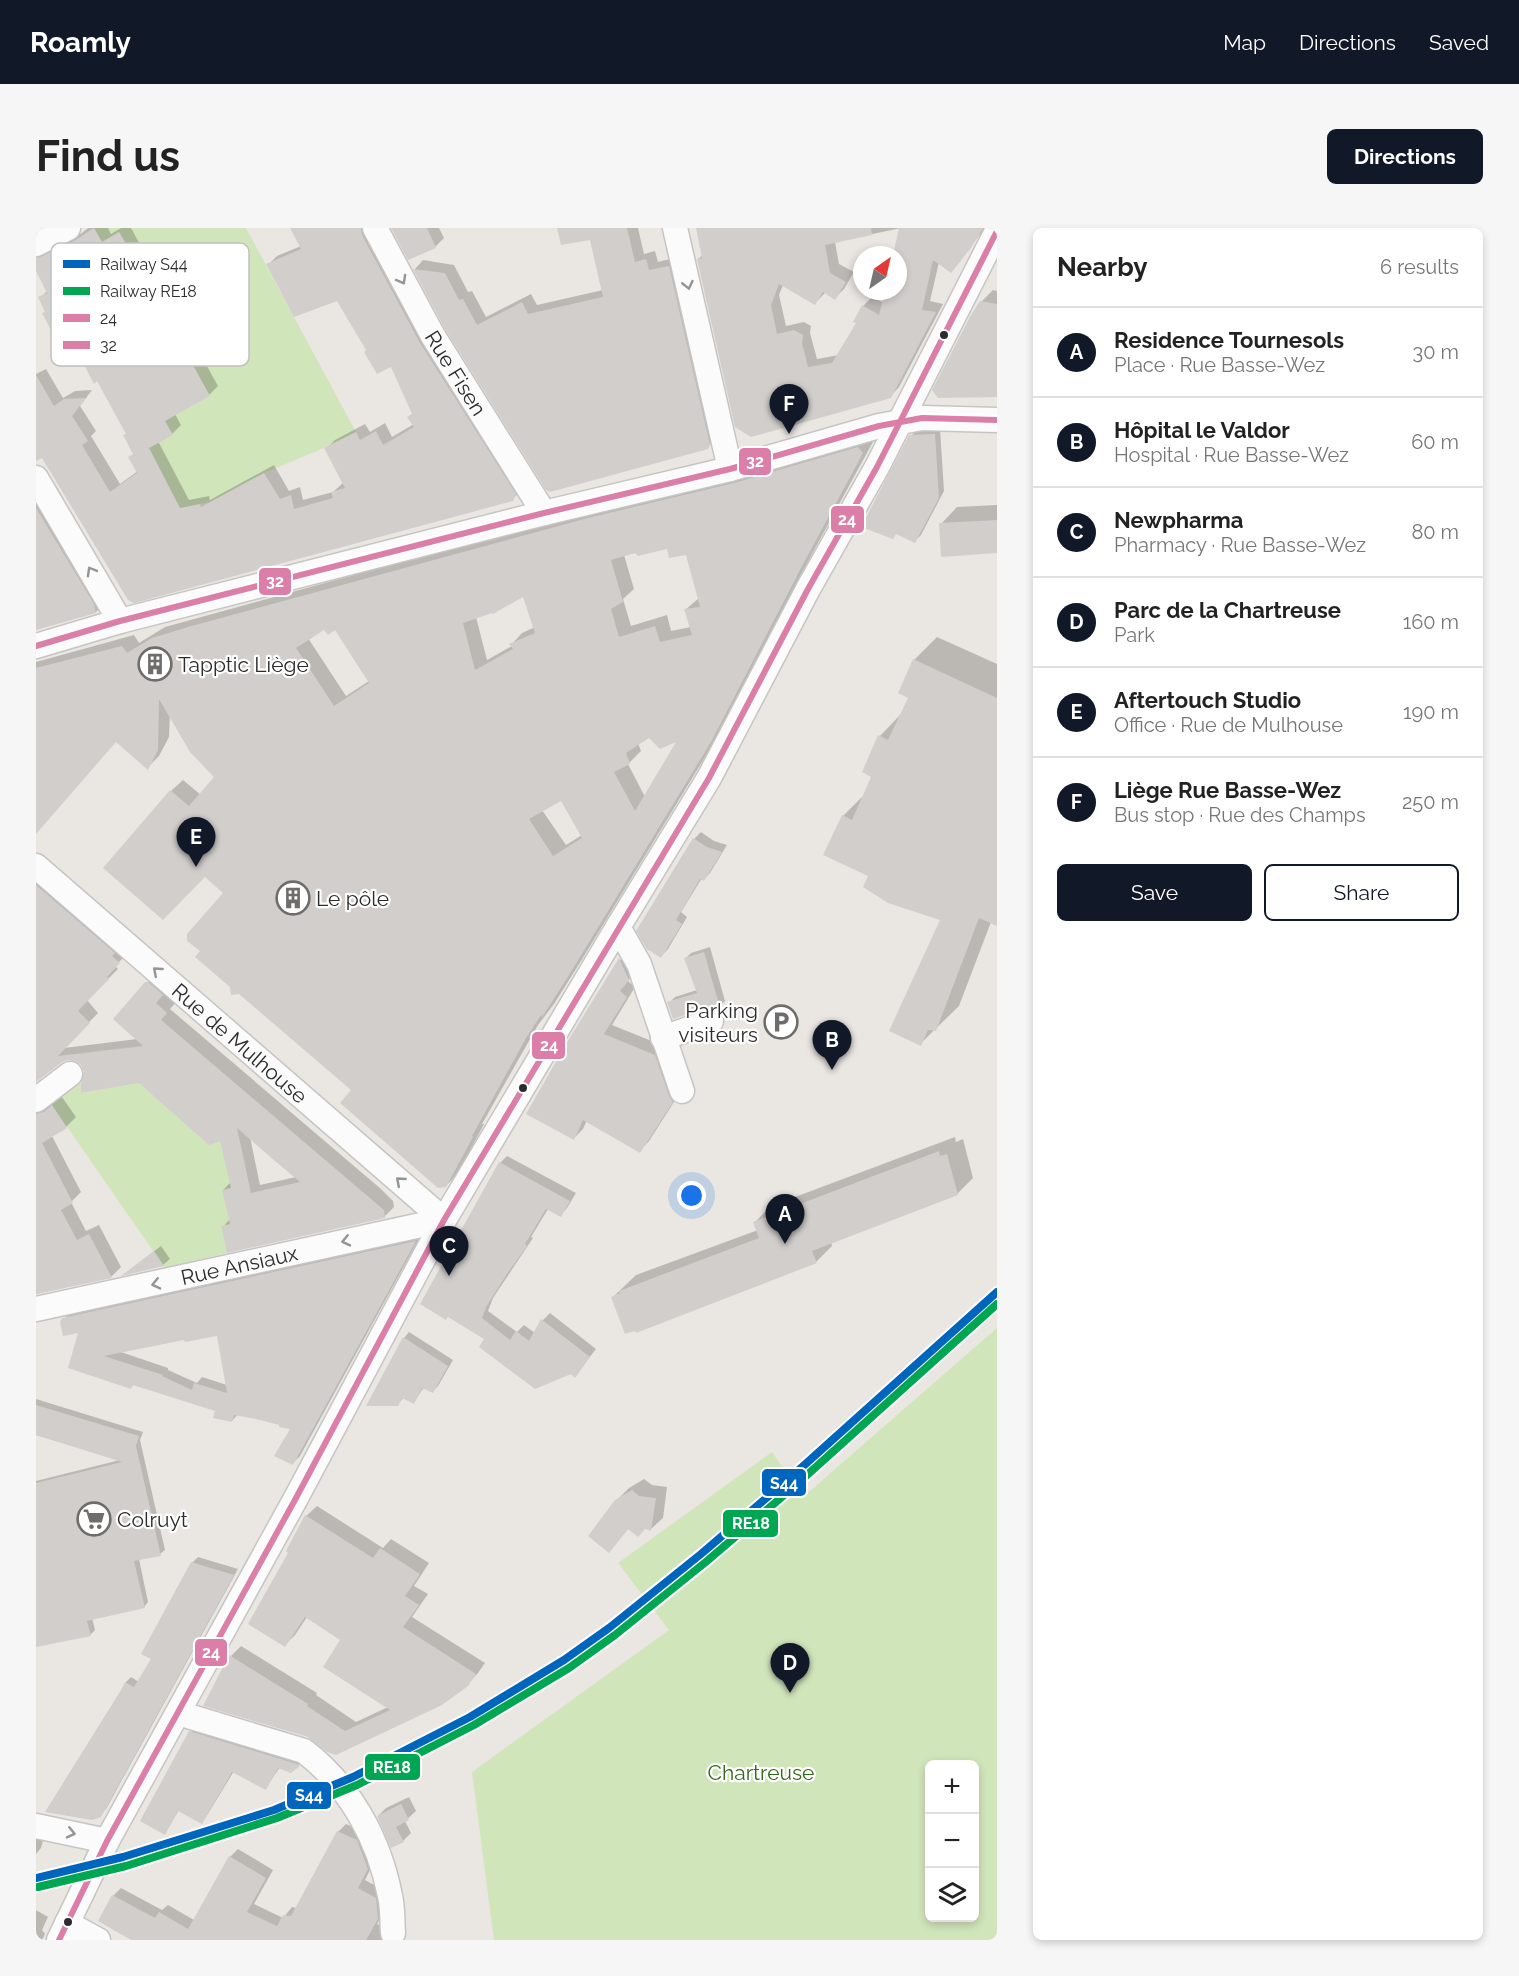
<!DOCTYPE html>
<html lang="en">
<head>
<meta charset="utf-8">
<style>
  body { margin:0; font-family:Raleway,sans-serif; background:#f6f6f6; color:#222 }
  .controls { position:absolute; right:18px; bottom:18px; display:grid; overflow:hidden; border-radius:9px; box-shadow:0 3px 9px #0003 }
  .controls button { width:54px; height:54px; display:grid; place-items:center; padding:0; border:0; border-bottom:2px solid #e0e0e0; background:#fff; color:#222; font:30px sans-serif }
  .compass { position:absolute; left:817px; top:18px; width:54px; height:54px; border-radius:50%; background:#fff; box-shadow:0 3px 9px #0003; rotate:34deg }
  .you { position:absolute; left:656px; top:968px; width:21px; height:21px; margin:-15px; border:4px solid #fff; border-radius:50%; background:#1a73e8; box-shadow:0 0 0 9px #1a73e833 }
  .badge { display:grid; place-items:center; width:39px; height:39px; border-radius:50%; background:#111827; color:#fff; font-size:20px; font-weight:700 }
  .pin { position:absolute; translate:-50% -50px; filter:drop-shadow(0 2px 3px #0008) }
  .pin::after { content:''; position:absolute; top:32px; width:21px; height:18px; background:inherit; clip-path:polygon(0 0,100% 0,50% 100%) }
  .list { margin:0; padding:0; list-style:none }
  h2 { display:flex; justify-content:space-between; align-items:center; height:78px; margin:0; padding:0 24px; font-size:26px }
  h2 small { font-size:20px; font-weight:400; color:#767676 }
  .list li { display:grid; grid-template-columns:39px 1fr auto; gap:18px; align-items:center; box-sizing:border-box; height:90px; padding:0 24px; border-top:2px solid #e0e0e0 }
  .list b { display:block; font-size:22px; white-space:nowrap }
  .list p { margin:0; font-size:20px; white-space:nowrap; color:#767676 }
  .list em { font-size:20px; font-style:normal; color:#767676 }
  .actions { display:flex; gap:12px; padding:18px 24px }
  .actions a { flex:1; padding:14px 0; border:2px solid #111827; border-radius:9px; text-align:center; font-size:21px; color:#111827 }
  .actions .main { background:#111827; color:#fff }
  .icon { flex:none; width:33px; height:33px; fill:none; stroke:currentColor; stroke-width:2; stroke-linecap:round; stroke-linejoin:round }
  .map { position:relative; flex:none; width:961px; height:1712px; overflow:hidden; border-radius:9px }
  header { display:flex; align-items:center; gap:36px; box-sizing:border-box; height:84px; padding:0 30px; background:#111827; color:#fff }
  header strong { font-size:28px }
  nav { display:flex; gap:33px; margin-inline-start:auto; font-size:21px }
  .intro { display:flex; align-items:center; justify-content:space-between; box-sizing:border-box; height:144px; padding:0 36px }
  h1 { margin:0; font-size:42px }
  .button { padding:15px 27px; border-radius:9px; background:#111827; color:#fff; font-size:21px; font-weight:700 }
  main { display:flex; gap:36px; padding:0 36px }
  aside { flex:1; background:#fff; border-radius:9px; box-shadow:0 3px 9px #0003 }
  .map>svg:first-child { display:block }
</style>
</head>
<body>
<header>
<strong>Roamly</strong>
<nav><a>Map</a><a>Directions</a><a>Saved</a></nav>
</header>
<div class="intro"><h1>Find us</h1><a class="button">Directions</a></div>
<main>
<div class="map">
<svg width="961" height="1712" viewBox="0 0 961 1712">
  <rect width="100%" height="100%" fill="#eae6e2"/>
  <!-- green -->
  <path fill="#d1e5bb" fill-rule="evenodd" d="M58,0H210L320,204L288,220L228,245L174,274L164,276L146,285L113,220L129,193L174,168L84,4L66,14Z
    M89,839L185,913L195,960L186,962L194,996L185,999L191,1025L129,1040L11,870L42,853L45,856L46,865L96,856Z
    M961,1100V1712H458L436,1544L633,1402L582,1335L736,1224L767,1269ZM894,1536H938V1690H894Z"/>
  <!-- shadow -->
  <path fill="#0003" fill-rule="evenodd" d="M52,0H72L75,6L85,0H95L182,158L173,167L139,186L145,197L136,206L122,213L153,272L173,268L174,272L238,237L253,263L264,259L267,272L297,264L307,255L290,221L299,212L329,196L334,204L349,195L356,209L378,196L373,189L377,185L355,137L332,122L301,71L232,37L241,28L265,18L256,0H336L485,262L476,272L98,373L0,218V146L10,141L27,170L39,163L56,162L44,178L60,203L55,208L84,256L102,243L92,205L61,151L11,83L4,70L12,62L0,40V31L6,25L46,5Z
    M357,0H403L408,10L399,19Z
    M523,0H602L608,26L619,23L622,34L642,29L680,210L671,219L411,100L379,41L387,32L418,37L432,64L436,63L450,89L495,66L501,77L567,62L555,11Z
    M661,0H949L915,43L903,34L894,73L907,76L863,159L854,169L715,207L662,31L667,27ZM865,0L859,27H862V63H850L848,75L836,69L827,78L819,93L822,95L803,127L781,131L774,105L775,98L768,94L750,98L743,67L747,57L779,75L790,64L799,70L808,61L818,44L803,36L799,14Z
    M957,62L961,63V167L945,74Z
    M904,201L908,263L885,307L879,313L875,208L881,202Z
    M834,208L838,212L776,326L686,501L545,733L518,776L502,797L446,896H448L422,945L410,958L317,862L196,758L166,723L189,665L135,563L147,552L165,567L180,549L134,485L133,509L123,528L111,540L80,512L0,605V434L98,407L103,415L129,399L594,271ZM632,319L651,325L663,370L649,382L655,399L635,403L631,387L595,398L587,371L598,361L588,327ZM487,367L499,399L486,405L475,417L476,418L451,432L440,389ZM288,400H299L333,453L310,468L272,410ZM614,508L644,510L609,569L592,536L605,523L602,515ZM525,570L546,607L530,617L506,582Z
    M0,258L9,271L2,278L20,289L69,374L60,384L0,400Z
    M961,277V324L905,296L921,279Z
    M901,409L961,436V696L955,694L923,778L884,816L906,691L834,647L807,588L828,567L837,548L844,508L866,485L874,469L878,432Z
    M665,604L678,613L691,617L674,645L668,651L666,650L645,684L651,689L632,721L625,728L602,703L659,610Z
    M0,645L92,725L79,738L82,741L51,772L62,785L28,820L101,811L111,755L121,745L140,774L134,781L345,961L357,973L358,979L348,989L187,999L194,991L187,962L195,954L185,911L103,853L50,845L47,837L39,831L31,830L0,853ZM214,909L260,949L224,957Z
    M674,719L689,773L684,778L633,775L639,769L661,762L649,731L655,725Z
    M593,722L602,741L592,753L599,759L576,797L628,818L645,863L613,913L604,923L551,892L547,901L538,910L531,816L585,731Z
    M26,869L40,889L30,899L16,908L45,964L35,974L50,1003L63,997L85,1039L76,1048L0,1066V873L12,877Z
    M919,909L920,914L927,911L937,950L921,966L795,1014L796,1018L780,1034L577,1069L600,1047L722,1002L719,994L735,978Z
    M471,928L540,965L531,980L524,988L512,981L495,1009L497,1010L457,1070L452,1083L481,1104L488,1097L499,1105L507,1092L514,1085L560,1121L539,1148L450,1111L412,1087L464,935Z
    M385,1007L264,1228L257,1235V1200L202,1186L196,1193L180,1182L98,1156L95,1159L44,1103L28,1091L35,1084ZM182,1107L191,1157L166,1149L161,1155L132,1142V1140L82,1123L149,1111Z
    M125,1018L134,1031L127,1037L90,1045Z
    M373,1104L417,1132L402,1158L397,1163L388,1159L378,1174L368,1169L361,1177L368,1110Z
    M0,1171L107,1204L104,1212L129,1322L124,1326L103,1331L112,1374L108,1379L56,1390L59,1402L54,1407L0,1417V1253L84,1232L0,1207Z
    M608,1251L616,1257L631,1259L627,1290L615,1301L593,1300L573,1323L580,1273L593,1260Z
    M281,1278L347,1320L355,1311L393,1335L378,1358L392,1366L376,1389L449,1435L442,1445L432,1456L291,1522L195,1428L205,1418L281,1465L280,1467L320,1494L352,1479L306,1412L271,1389L259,1407L249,1417L254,1324L270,1288Z
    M162,1329L202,1341L70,1581L64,1587L87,1463L90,1454L95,1449L103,1454L117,1431L156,1335Z
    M160,1499L267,1533L255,1543L244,1539L229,1561L198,1543L170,1589L165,1594L143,1582L129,1605L155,1504Z
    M373,1569L380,1583L369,1593L375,1605L367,1613L342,1588L350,1580Z
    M310,1596L329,1605L339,1632L329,1652L347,1662L349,1682L341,1696L352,1702L358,1710L370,1712H99L77,1668L85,1660L126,1682L132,1677L158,1692L194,1629L202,1621L237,1642L218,1676L247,1690L256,1679L261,1680L302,1604Z
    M0,1600L9,1605L5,1620L0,1626Z
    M0,1682L12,1689L6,1702L9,1706L6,1712H0Z"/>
  <!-- building -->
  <path fill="#d1cecc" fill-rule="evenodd" d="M58,0L66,14L83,4L174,168L129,193L137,207L113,220L144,280L164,276L165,279L228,245L244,271L255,267L258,281L297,270L295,264L309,260L288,220L320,204L324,212L340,203L347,217L378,199L371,189L376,186L355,139L341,146L328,124L330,122L301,73L258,89L230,36L265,21L254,0H325L326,7L384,115L480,266L477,273L117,370L98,375L92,372L6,230L0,233V147L18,178L28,171L50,170L36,188L52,213L46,217L74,264L101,245L92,229L97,226L87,207L90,206L61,153L58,156L44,129L32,135L6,85L9,84L2,69L11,65L0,43V31L38,13Z
    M355,0H391L400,20L372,32Z
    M521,0H591L599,34L610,31L613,42L633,38L674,217L672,221L514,264L510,262L409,101L377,41L409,45L423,72L427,71L441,97L486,74L492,86L567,69L554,12L525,17Z
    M660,0H835L836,7L789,17L794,45L810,54L799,72L787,64L779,77L743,56L735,77L741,106L758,102L767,107L766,115L772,139L796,135L820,95L817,94L826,77L843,87L849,63H862V27H857L863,0H947L935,20L915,45L897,32L886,82L900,84L855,170L715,209L699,199L661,31L666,30Z
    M944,73L961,76V169L902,170L896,162L935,87Z
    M899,206L903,270L879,315L860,306L857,311L825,299L873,207Z
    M822,219L827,225L765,340L675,514L533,747L506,789L505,787L490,810L436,908L437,909L410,959L402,960L304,875L315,862L203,766L195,767L194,759L159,729L164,723L151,713V706L187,665L169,649L127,692L67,640L134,562L153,578L178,549L154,524L123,471L122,522L112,542L80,514L0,606V440L86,418L91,425L116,410L152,399L552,290L698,255ZM631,321L633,330L650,327L664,379L648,381L656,407L624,414L619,398L583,409L575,381L587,374L575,332L599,325L602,328ZM487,369L499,405L473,416L477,421L439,442L427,395L456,385L457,386ZM288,402L292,407L299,402L333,455L298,478L260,420ZM613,510L624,521L640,514L599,583L578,544L594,536L590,525ZM525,573L546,610L517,628L493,591Z
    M0,280L58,376L60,385L0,402Z
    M961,292V325L905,329L903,295Z
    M877,431L961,470V698L943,690L900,803L892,802L885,818L853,803L904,692L852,675L827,659L832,648L787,627L806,587L816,592L835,549L826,544L842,507L852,512L872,470L862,465Z
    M657,610L671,619L686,624L668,653L664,651L640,692L646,696L625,730L611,721L600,703Z
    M0,657L79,725L76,728L84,735L71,749L73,751L42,783L54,795L22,828L107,818L77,791L109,754H112L127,767L120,775L131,785L125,792L335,971L348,982L349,990L191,1025L185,998L194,996L186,962L195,960L184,913L173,917L103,855L45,865V855L48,844L45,837L39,833L32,832L26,834L0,854ZM201,900L239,933L264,954L215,965Z
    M668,724L684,780H670L637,791L631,774L661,765L648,730Z
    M583,730L593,752L584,763L591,769L568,806L619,827L633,868L637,874L604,925L547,892L538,912L490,886L530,816Z
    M16,877L31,900L6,915L37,975L25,982L41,1012L53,1006L76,1050L0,1066V886L8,884Z
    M903,923L904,928L911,926L922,967L776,1023L781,1035L600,1105L599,1103L589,1106L575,1069L584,1065L583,1063L723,1010L717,994Z
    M463,934L534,973L525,989L510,981L489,1016L491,1018L471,1046L450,1079L446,1090L474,1112L480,1103L493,1113L505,1091L554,1129L539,1150L535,1146L499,1161L443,1119L448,1111L412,1089L410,1092L384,1076Z
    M380,1013L257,1237L238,1228L254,1201L243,1199V1197L225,1192L198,1187L196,1194L177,1190L179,1183L97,1157L95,1161L32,1140L42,1105L27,1108L24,1094L26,1090ZM181,1108L191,1165L158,1155L156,1162L126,1148L127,1147L68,1128L148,1112L149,1114Z
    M118,1023L128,1038L85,1048Z
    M367,1109L412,1138L397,1165L386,1160L378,1176L366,1170L362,1178H330Z
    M0,1177L103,1208L100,1218L125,1328L98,1333L109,1380L51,1393L55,1408L0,1419V1255L86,1234L0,1207Z
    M596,1262L603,1268L620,1270L615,1303L609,1301L602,1309L592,1301L573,1325L552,1308L579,1272Z
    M269,1287L337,1330L344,1320L384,1346L369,1368L383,1377L367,1399L440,1446L432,1458L406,1477L300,1527L291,1524L272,1509L167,1478L193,1427L272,1476L271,1478L309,1503L354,1482L287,1439L304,1412L269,1389L249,1419L212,1396L252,1325L250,1323Z
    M155,1334L198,1347L65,1589L56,1592L9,1584L85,1462L89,1454L98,1459L115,1431L105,1426Z
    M153,1503L261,1536L264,1538L255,1545L242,1540L230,1562L196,1544L166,1596L142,1583L129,1607L104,1593Z
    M365,1576L373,1592L360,1599L368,1614L355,1620L341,1588Z
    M301,1603L321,1612L332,1641L322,1660L340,1670L342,1691L330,1712H95L62,1693L76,1667L119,1690L123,1684L152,1701L193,1628L230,1650L211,1684L241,1698L247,1687L255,1688Z"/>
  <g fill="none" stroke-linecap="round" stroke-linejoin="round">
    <!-- minor casing -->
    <g stroke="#c6c5c5" stroke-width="27">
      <g id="minor">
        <path id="s1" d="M339,0L397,108L508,285"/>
        <path d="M639,0L694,241"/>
        <path d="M0,16L32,0"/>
        <path d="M0,250L84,393"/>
        <path d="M0,418L84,393L508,285L694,241L843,198L886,190L961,192"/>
        <path id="s2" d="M0,638L408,992"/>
        <path d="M582,699L603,736L646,863"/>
        <path d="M627,810L675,793"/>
        <path d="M0,872L34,846"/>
        <path id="s3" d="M0,1081L408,992"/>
        <path d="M142,1485L268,1523C314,1558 343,1611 354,1668C357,1680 356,1693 357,1705"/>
        <path d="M0,1598L71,1613"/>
        <path d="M31,1695L62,1712"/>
        <path d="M23,1712L71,1613L260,1270L408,992L582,699L673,550L772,361L841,239L961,3"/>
      </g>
    </g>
    <!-- minor -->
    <use href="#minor" stroke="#fcfbfb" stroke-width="24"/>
    <!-- bus-1 casing -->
    <g stroke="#fff" stroke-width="10">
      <path id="bus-1" d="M23,1712L71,1613L260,1270L408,992L673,550L772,361L841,239L961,3"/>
    </g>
    <!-- bus-2 casing -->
    <g stroke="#fff" stroke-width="10">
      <path id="bus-2" d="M0,418L84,393L508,285L694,241L843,198L886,190L961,192"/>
    </g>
    <!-- bus-1 -->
    <use href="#bus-1" stroke="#dc7fa8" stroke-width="6"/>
    <!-- bus-2 -->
    <use href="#bus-2" stroke="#dc7fa8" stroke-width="6"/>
    <!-- rail-1 casing -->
    <g stroke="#fff" stroke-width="12">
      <path id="rail-1" d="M0,1650L87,1629L238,1582L317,1549L434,1489L528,1432L573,1400L665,1326L755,1249L961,1064"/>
    </g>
    <!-- rail-2 casing -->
    <g stroke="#fff" stroke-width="12">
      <path id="rail-2" d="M2,1659L90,1638L241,1590L321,1557L438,1497L533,1440L579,1407L671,1333L761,1256L961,1076"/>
    </g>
    <!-- rail-1 -->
    <use href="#rail-1" stroke="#0065bd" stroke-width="8"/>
    <!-- rail-2 -->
    <use href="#rail-2" stroke="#00a651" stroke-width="8"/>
  </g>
  <!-- one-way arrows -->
  <defs><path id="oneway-chevron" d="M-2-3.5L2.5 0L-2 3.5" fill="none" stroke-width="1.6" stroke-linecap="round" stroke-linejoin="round" transform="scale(1.5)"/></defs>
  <g stroke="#949494">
    <use href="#oneway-chevron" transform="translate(366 52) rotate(61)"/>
    <use href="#oneway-chevron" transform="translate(652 57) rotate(77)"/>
    <use href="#oneway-chevron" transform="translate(55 343) rotate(-120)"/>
    <use href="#oneway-chevron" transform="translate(121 743) rotate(-139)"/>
    <use href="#oneway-chevron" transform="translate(364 953) rotate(-139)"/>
    <use href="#oneway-chevron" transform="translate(310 1013) rotate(167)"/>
    <use href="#oneway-chevron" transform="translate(120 1056) rotate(167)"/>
    <use href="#oneway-chevron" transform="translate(35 1605) rotate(13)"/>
  </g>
  <!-- icons -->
  <defs>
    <g id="building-ring" transform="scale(1.725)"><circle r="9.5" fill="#fff" stroke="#6e6d6c" stroke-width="1.5"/><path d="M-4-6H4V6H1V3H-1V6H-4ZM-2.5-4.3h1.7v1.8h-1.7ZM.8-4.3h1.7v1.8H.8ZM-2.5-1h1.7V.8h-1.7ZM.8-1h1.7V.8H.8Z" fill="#6e6d6c"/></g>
    <g id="parking-ring" transform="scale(1.725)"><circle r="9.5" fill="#fff" stroke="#6e6d6c" stroke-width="1.5"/><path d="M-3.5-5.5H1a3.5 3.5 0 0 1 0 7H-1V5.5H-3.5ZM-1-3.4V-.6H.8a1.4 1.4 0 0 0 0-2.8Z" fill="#6e6d6c"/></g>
    <g id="supermarket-ring" transform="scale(1.725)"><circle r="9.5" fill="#fff" stroke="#6e6d6c" stroke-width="1.5"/><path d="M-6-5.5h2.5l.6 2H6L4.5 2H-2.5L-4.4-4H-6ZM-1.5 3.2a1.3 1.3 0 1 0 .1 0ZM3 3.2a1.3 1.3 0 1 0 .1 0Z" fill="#6e6d6c"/></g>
  </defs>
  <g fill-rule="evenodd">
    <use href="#building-ring" x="119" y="436"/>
    <use href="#building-ring" x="257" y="670"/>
    <use href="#parking-ring" x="745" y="794"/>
    <use href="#supermarket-ring" x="58" y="1291"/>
  </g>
  <!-- markers -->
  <g fill="#2c2c2c" stroke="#fff" stroke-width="2">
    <circle cx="908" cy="107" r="5"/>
    <circle cx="487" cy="860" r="5"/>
    <circle cx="32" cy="1694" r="5"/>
  </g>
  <g text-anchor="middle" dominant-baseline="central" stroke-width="4.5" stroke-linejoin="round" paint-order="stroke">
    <!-- street labels -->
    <g font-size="21" fill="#2c2c2c" stroke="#fff">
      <text stroke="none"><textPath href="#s1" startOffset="166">Rue Fisen</textPath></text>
      <text stroke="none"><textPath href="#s2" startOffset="270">Rue de Mulhouse</textPath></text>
      <text stroke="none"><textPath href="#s3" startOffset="208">Rue Ansiaux</textPath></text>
    </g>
    <!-- poi labels -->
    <g font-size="21" fill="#2c2c2c" stroke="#fff" text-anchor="start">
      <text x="142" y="436">Tapptic Liège</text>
      <text x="280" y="670">Le pôle</text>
      <text x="722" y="782" text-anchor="end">Parking<tspan x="722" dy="24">visiteurs</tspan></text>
      <text x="81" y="1291">Colruyt</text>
    </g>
    <!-- park labels -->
    <g font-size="21" fill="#356a1b" stroke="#fff">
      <text x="725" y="1544">Chartreuse</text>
    </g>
  </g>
  <!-- legend -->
  <rect x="15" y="15" width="198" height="123" rx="9" fill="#fff" stroke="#c0c0c0" stroke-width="1.5"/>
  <rect x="27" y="32" width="27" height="8" fill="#0065bd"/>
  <rect x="27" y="59" width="27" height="8" fill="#00a651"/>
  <rect x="27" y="86" width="27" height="8" fill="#dc7fa8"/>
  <rect x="27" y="113" width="27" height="8" fill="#dc7fa8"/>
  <g font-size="16" fill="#2c2c2c">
    <text x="64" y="42">Railway S44</text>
    <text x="64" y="69">Railway RE18</text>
    <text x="64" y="96">24</text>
    <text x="64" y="123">32</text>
  </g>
  <g stroke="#fff" stroke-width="2">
    <rect x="702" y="219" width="34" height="29" rx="6" fill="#dc7fa8"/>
    <rect x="794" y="277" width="35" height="29" rx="6" fill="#dc7fa8"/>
    <rect x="222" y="339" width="34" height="29" rx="6" fill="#dc7fa8"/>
    <rect x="495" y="803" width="35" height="29" rx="6" fill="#dc7fa8"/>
    <rect x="725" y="1240" width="46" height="29" rx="6" fill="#0065bd"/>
    <rect x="686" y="1281" width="57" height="29" rx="6" fill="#00a651"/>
    <rect x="158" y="1410" width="34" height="29" rx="6" fill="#dc7fa8"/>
    <rect x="328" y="1525" width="57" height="28" rx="6" fill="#00a651"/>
    <rect x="250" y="1553" width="46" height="29" rx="6" fill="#0065bd"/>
  </g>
  <g font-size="16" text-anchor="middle" font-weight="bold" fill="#fff">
    <text x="719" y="239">32</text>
    <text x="811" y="297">24</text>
    <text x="239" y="359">32</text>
    <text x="513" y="823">24</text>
    <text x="748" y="1261">S44</text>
    <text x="715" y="1301">RE18</text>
    <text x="175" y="1430">24</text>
    <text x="356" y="1545">RE18</text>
    <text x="273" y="1573">S44</text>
  </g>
</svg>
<div class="controls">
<button>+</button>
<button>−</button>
<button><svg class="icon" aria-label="layers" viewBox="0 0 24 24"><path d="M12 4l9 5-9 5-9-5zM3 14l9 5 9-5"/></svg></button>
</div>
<svg class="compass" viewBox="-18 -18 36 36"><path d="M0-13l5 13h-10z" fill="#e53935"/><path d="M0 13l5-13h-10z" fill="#767676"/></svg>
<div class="you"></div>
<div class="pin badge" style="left:749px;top:1016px">A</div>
<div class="pin badge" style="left:796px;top:842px">B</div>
<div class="pin badge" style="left:413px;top:1048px">C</div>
<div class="pin badge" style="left:754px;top:1465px">D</div>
<div class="pin badge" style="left:160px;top:639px">E</div>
<div class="pin badge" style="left:753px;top:206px">F</div>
</div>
<aside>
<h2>Nearby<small>6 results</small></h2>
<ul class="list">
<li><span class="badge">A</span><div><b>Residence Tournesols</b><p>Place · Rue Basse-Wez</p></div><em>30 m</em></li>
<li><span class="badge">B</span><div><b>Hôpital le Valdor</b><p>Hospital · Rue Basse-Wez</p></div><em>60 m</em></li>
<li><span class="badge">C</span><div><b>Newpharma</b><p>Pharmacy · Rue Basse-Wez</p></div><em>80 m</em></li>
<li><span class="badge">D</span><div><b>Parc de la Chartreuse</b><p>Park</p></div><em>160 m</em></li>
<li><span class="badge">E</span><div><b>Aftertouch Studio</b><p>Office · Rue de Mulhouse</p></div><em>190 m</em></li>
<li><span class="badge">F</span><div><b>Liège Rue Basse-Wez</b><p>Bus stop · Rue des Champs</p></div><em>250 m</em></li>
</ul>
<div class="actions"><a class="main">Save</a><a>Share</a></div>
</aside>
</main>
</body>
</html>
